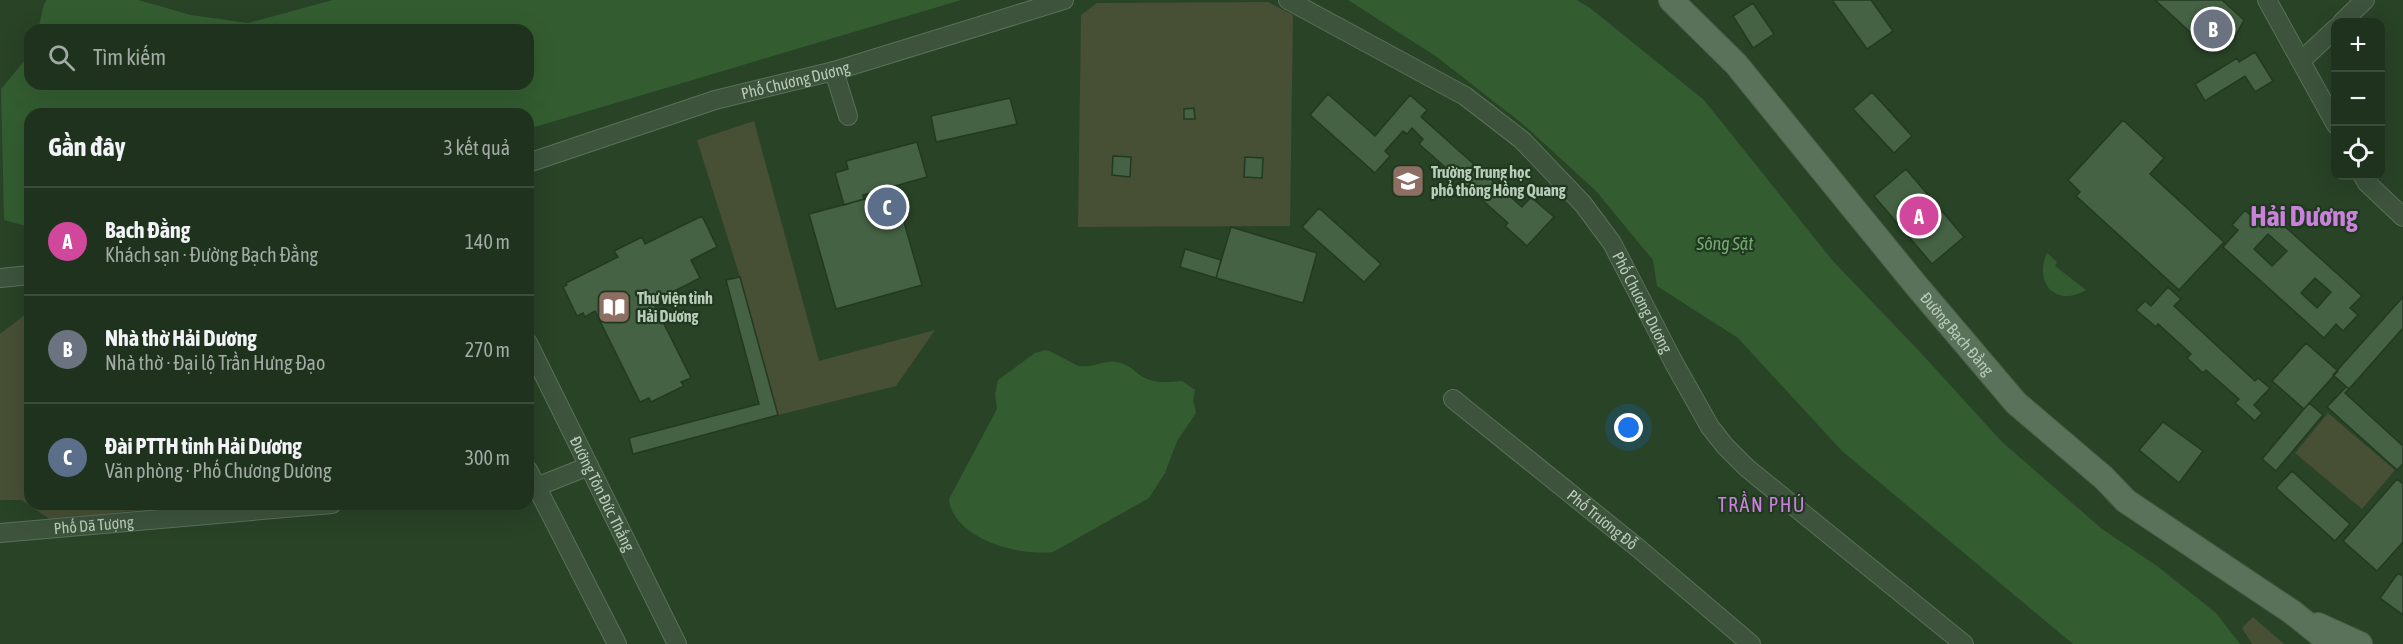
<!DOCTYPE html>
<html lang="vi">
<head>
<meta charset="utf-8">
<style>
  body { margin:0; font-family:"Asap Condensed",sans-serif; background:#2c3e2a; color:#f1f3f6 }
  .controls { position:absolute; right:18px; top:18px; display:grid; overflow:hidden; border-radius:12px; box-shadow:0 6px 24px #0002 }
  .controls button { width:54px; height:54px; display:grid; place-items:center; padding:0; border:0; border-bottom:2px solid #3c4d3b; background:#1f321d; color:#f1f3f6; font:30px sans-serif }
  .you { position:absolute; left:1629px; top:428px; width:21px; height:21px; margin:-15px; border:4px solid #fff; border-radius:50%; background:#1a73e8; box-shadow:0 0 0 9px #1a73e833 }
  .badge { display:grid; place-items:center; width:39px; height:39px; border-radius:50%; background:#8bbbb9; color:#fff; font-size:20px; font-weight:700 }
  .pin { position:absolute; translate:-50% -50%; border:3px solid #fff; box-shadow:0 2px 6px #0006 }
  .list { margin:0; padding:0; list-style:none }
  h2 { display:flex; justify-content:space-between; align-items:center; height:78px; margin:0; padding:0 24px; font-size:26px }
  h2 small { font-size:20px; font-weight:400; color:#a1aaa4 }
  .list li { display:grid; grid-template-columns:39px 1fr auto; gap:18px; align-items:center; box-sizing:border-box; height:108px; padding:0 24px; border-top:2px solid #3c4d3b }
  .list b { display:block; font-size:22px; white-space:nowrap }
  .list p { margin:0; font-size:20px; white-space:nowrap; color:#a1aaa4 }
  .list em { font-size:20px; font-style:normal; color:#a1aaa4 }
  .icon { flex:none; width:33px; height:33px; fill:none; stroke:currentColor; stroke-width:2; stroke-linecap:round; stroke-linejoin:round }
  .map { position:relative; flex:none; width:2403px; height:644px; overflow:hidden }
  .search { position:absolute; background:#1f321d; box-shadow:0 6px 24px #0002; left:24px; top:24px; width:510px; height:66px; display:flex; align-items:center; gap:15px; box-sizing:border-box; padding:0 21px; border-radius:18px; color:#a1aaa4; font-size:22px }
  .panel { position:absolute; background:#1f321d; box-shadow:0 6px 24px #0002; left:24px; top:108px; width:510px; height:402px; border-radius:18px }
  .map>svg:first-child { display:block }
</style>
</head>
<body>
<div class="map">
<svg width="2403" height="644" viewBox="0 0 2403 644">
  <rect width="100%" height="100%" fill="#294327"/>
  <!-- green -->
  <path fill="#474f35" d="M1268,2L1293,15L1290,226L1078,227L1081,15L1097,3Z
    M754,121L819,361L935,330L896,386L778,415L740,277L697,140Z
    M30,311V504H194L51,520L22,500H0V334Z
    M2328,413L2395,470L2362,509L2295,453Z
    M2253,617L2284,644H2252L2242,628Z"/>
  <!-- water -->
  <path fill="#335d31" d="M47,0H138L191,15L248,23L333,0H961L528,129V114H30V227L4,220L1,89L30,54V84H528V30H38L44,4Z
    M1348,0H1577L1590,8L1704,100L1832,260L1920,352L2002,442L2102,529L2157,566L2216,613L2240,644H2073L1842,451L1738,338L1657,286L1653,260L1596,191L1524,125L1437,57Z
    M2047,253L2057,262L2055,266L2086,290C2057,308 2033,283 2047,253Z
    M1046,350C1056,353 1074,365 1080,366C1093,368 1106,359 1117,362C1133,366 1133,372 1145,378C1158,384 1169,382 1182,381L1195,390L1193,400L1196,413L1177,441L1165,473L1149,498L1053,552C1021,557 953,539 949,499L997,409L995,394L998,380L1035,353Z"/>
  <!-- building -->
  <path fill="#456244" stroke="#233a22" stroke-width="1.5" fill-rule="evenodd" d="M1832,0H1871L1893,31L1867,49Z
    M2155,0H2222L2244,20L2234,38L2210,50Z
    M1753,3L1774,34L1753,48L1733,16Z
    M2255,52L2273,81L2255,92L2245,76L2205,101L2195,84L2237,58L2239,62Z
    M1872,92L1912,136L1894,153L1853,109Z
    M1328,94L1375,136L1410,95L1427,110L1421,117L1522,207L1531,197L1554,217L1527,246L1505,226L1508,223L1419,144L1423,139L1412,128L1407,134L1403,131L1385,151L1390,156L1375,173L1310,115Z
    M1010,98L1017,124L936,142L931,116Z
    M1194,108L1195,119H1184V109Z
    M2123,120L2164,158L2150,174L2224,242L2179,290L2076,196L2080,192L2068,180Z
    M917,142L927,177L863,195L864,199L844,205L835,173L848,169L846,161Z
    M1113,156L1131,157L1130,177L1112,175Z
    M1245,157L1263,158L1262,178L1244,177Z
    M1906,169L1964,237L1932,264L1874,196Z
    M895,191L922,285L836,309L809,214Z
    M2261,205L2362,296L2350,308L2358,315L2343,331L2336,324L2324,338L2223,247L2238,230L2232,225L2245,210L2251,216ZM2268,234L2287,251L2272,266L2254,249ZM2315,278L2331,292L2317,308L2301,293Z
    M1319,208L1381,264L1364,282L1302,227Z
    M702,216L717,247L691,260L700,278L653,302L691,378L681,382L684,386L651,402L649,398L640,402L595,311L585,317L583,313L577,316L563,287L567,285L566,283L618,257L614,251L642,237L645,244Z
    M1231,227L1317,253L1303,303L1216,278Z
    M1185,249L1221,260L1216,278L1180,267Z
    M740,277L778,415L633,454L629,438L759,404L726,280Z
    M2168,287L2181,299L2174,306L2255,381L2258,378L2270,388L2254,405L2262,413L2255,421L2235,403L2239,399L2206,370L2203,373L2187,358L2191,354L2158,324L2156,327L2136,310L2145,301L2151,306Z
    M2403,297V328L2349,389L2333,375Z
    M2306,343L2338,371L2304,409L2272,381Z
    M2346,387L2349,389L2345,393L2403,446V464L2397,470L2327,407Z
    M2309,403L2323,415L2276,471L2262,459Z
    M2163,422L2203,451L2179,483L2139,450Z
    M2292,471L2350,524L2335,541L2276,488Z
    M2397,479L2403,484V542L2377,571L2343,541Z
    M2398,573L2403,576V615L2380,598Z"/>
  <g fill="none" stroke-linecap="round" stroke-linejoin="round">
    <!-- minor casing -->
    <g stroke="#5a705a" stroke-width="20">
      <g id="minor">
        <path id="s1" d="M1288,0L1465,96L1522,140L1583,204L1612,243L1674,363L1710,427L1725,446L1747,468L1964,644"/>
        <path d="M2267,0L2336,125"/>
        <path d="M2342,22L2365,0"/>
        <path d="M2301,61L2336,28"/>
        <path d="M834,71L848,116"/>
        <path id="s2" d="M528,163L715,100L834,71L1064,0"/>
        <path d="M2363,176L2367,183L2403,217"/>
        <path d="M0,278L30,275"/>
        <path id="s3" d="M528,343L677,644"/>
        <path id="s4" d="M1453,399L1638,548L1751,644"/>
        <path d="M528,470L617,644"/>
        <path d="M528,487H536L589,466"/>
        <path id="s5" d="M0,533L332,504"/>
      </g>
    </g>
    <!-- major casing -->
    <g stroke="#495f48" stroke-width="26">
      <g id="major">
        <path id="s6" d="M1671,0L1736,64L1915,284L2016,403L2104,478L2126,501L2292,612L2332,644"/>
        <path d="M2318,625L2360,644"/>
      </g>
    </g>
    <!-- minor -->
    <use href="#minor" stroke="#3d533c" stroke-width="18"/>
    <!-- major -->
    <use href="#major" stroke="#5b725a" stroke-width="24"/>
  </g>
  <!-- icons -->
  <defs>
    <g id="school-square" transform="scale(1.725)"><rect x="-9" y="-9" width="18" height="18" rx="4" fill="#8d6e63" stroke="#213820"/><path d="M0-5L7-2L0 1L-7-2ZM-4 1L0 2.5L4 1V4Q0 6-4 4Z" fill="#fff"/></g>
    <g id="library-square" transform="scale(1.725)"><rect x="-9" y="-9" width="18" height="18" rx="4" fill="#8d6e63" stroke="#213820"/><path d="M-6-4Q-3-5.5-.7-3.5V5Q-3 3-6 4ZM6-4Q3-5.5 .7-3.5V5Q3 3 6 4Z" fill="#fff"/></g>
  </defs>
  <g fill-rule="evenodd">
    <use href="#school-square" x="1408" y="181"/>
    <use href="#library-square" x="614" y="307"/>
  </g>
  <g text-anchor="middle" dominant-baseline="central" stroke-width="4.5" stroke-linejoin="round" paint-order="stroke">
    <!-- street labels -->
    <g font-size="16" fill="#b9ccb9" stroke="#213820">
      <text stroke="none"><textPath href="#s2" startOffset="280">Phố Chương Dương</textPath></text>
      <text stroke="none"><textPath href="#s1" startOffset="477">Phố Chương Dương</textPath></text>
      <text stroke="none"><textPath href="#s6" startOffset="440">Đường Bạch Đằng</textPath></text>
      <text stroke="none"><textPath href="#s3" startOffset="168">Đường Tôn Đức Thắng</textPath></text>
      <text stroke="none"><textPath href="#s4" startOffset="192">Phố Trương Đỗ</textPath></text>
      <text stroke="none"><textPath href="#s5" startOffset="94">Phố Dã Tượng</textPath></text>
    </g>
    <!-- poi labels -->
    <g font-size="16" font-weight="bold" fill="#b9ccb9" stroke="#213820" text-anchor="start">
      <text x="1431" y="172">Trường Trung học<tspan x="1431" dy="18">phổ thông Hồng Quang</tspan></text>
      <text x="637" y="298">Thư viện tỉnh<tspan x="637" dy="18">Hải Dương</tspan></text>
    </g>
    <!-- water labels -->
    <g font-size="18" font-style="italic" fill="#76aa73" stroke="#213820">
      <text x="1725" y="243">Sông Sặt</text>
    </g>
    <!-- quarter labels -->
    <g font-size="20" letter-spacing="1.5" fill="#ca81db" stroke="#213820">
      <text x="1762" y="504">TRẦN PHÚ</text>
    </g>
    <!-- town labels -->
    <g font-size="28" font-weight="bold" fill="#ca81db" stroke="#213820">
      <text x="2304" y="216">Hải Dương</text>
    </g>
  </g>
</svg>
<div class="controls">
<button>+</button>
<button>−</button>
<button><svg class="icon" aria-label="locate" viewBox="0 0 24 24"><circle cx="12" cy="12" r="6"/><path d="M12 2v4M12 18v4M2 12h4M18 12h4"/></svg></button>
</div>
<div class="you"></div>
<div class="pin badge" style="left:1919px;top:216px;background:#d1479c">A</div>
<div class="pin badge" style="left:2213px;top:29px;background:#6b7280">B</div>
<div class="pin badge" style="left:887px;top:207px;background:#5c6f8a">C</div>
<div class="search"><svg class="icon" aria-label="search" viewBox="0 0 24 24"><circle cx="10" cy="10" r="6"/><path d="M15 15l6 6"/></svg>Tìm kiếm</div>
<section class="panel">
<h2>Gần đây<small>3 kết quả</small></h2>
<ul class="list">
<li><span class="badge" style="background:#d1479c">A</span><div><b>Bạch Đằng</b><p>Khách sạn · Đường Bạch Đằng</p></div><em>140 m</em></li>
<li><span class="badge" style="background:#6b7280">B</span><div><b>Nhà thờ Hải Dương</b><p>Nhà thờ · Đại lộ Trần Hưng Đạo</p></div><em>270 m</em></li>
<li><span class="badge" style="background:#5c6f8a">C</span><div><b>Đài PTTH tỉnh Hải Dương</b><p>Văn phòng · Phố Chương Dương</p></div><em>300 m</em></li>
</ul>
</section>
</div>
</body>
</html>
